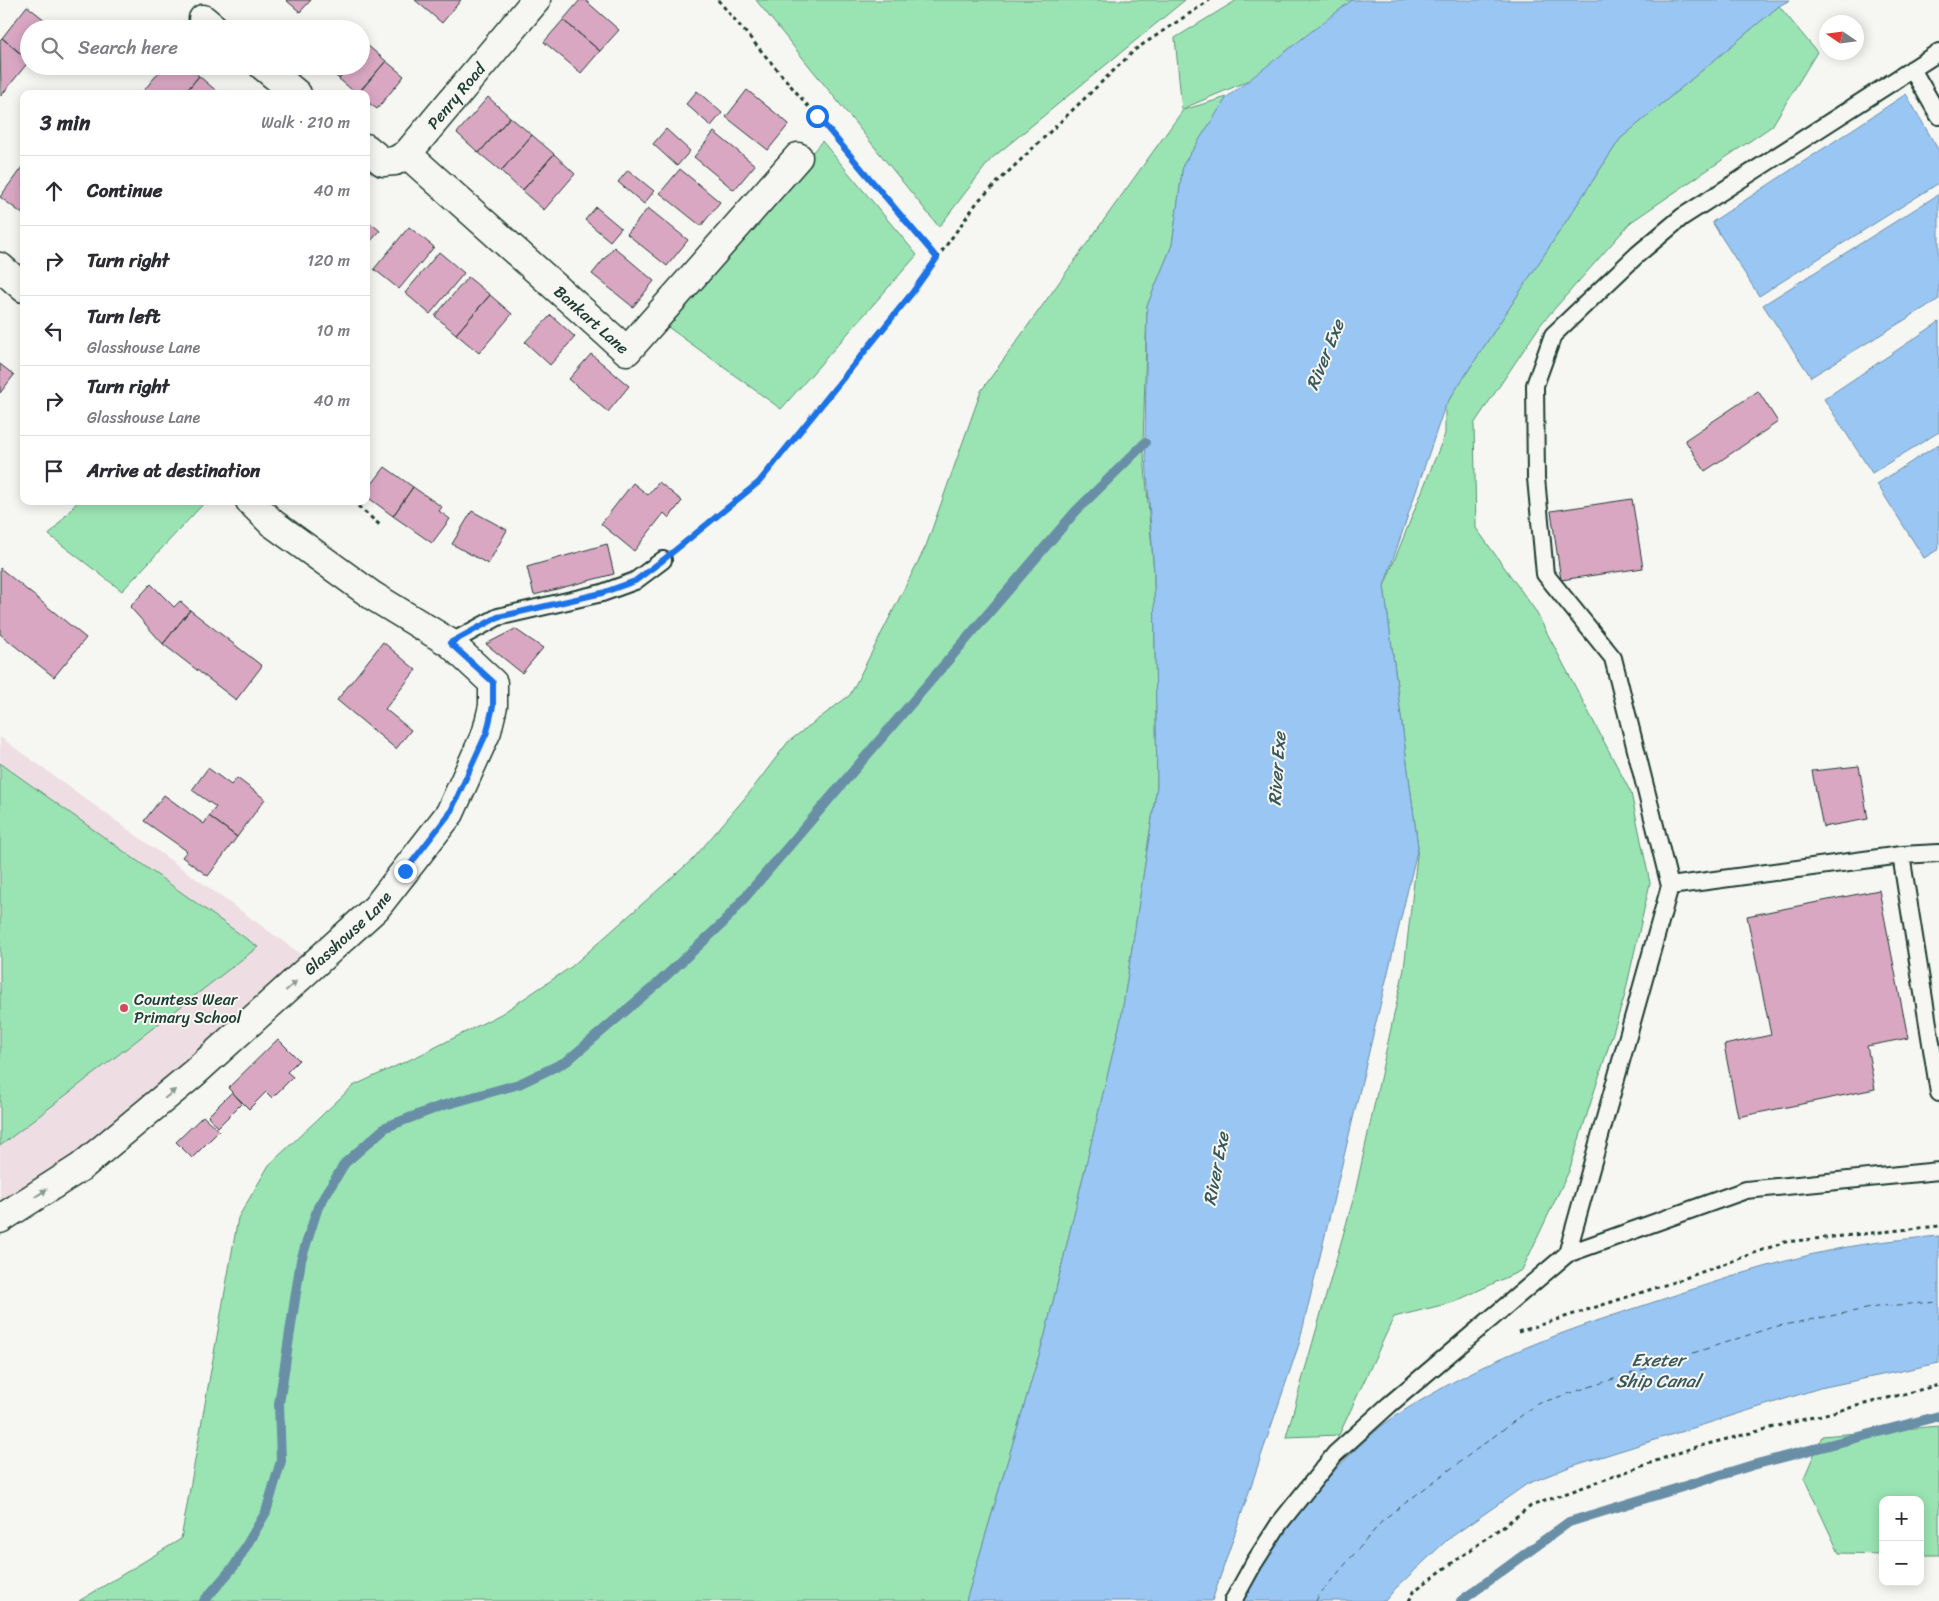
<!DOCTYPE html>
<html lang="en">
<head>
<meta charset="utf-8">
<style>
  body { margin:0; font-family:Sriracha,sans-serif; background:#f2f2f3; color:#2b2b33 }
  .controls { position:absolute; right:15px; bottom:15px; display:grid; overflow:hidden; border-radius:10px; box-shadow:0 2px 12px #0003 }
  .controls button { width:45px; height:45px; display:grid; place-items:center; padding:0; border:0; border-bottom:1px solid #e1e1e2; background:#fff; color:#2b2b33; font:25px sans-serif }
  .compass { position:absolute; left:1819px; top:15px; width:45px; height:45px; border-radius:50%; background:#fff; box-shadow:0 2px 12px #0003; rotate:283deg }
  .stop { position:absolute; width:15px; height:15px; margin:-11px; border:4px solid #1a73e8; border-radius:50%; background:#fff }
  .stop.end { background:#1a73e8; border-color:#fff; box-shadow:0 1px 5px #0008 }
  .list { margin:0; padding:0; list-style:none }
  h2 { display:flex; justify-content:space-between; align-items:center; height:65px; margin:0; padding:0 20px; font-size:21px }
  h2 small { font-size:16px; font-weight:400; color:#7c7c81 }
  .list li { display:grid; grid-template-columns:32px 1fr auto; gap:15px; align-items:center; box-sizing:border-box; height:70px; padding:0 20px; border-top:1px solid #e1e1e2 }
  .list b { display:block; font-size:19px; white-space:nowrap }
  .list p { margin:0; font-size:16px; white-space:nowrap; color:#7c7c81 }
  .list em { font-size:16px; font-style:normal; color:#7c7c81 }
  .icon { flex:none; width:28px; height:28px; fill:none; stroke:currentColor; stroke-width:2; stroke-linecap:round; stroke-linejoin:round }
  .map { position:relative; flex:none; width:1939px; height:1601px; overflow:hidden }
  .search { position:absolute; background:#fff; box-shadow:0 2px 12px #0003; left:20px; top:20px; width:350px; height:55px; display:flex; align-items:center; gap:12px; box-sizing:border-box; padding:0 18px; border-radius:28px; color:#7c7c81; font-size:19px }
  .panel { position:absolute; background:#fff; box-shadow:0 2px 12px #0003; left:20px; top:90px; width:350px; height:415px; border-radius:10px }
  .map>svg:first-child { display:block }
</style>
</head>
<body>
<div class="map">
<svg width="1939" height="1601" viewBox="0 0 1939 1601">
  <rect width="100%" height="100%" fill="#f6f6f2"/>
  <filter id="ink" filterUnits="userSpaceOnUse"><feTurbulence type="fractalNoise" baseFrequency=".02" numOctaves="2"/><feDisplacementMap in="SourceGraphic" scale="10" xChannelSelector="R" yChannelSelector="G"/><feConvolveMatrix kernelMatrix="1 2 1 2 8 2 1 2 1" color-interpolation-filters="sRGB"/></filter>
  <g filter="url(#ink)">
    <!-- built -->
    <path fill="#eedee4" d="M0,737L306,958L114,1128L0,1210Z"/>
    <!-- green -->
    <path fill="#9ae4b3" stroke="#5c9074" d="M756,0H1185L991,159L939,227Z
      M1237,0H1359L1255,78L1182,109L1175,38Z
      M1779,6L1817,52L1772,126L1631,222L1541,324L1474,424L1476,528L1535,610L1631,793L1650,883L1624,998L1569,1171L1522,1270L1454,1302L1394,1317L1339,1435L1286,1437L1355,1193L1404,969L1418,847L1384,586L1445,434V406L1620,139Z
      M1227,97L1183,165L1172,245L1147,306L1143,444L1154,573L1157,786L1121,1019L1045,1335L966,1601H79L181,1539L238,1218L269,1165L353,1086L422,1054L501,1014L571,967L693,859L750,792L788,742L850,695L926,546L981,391L1183,110Z
      M822,141L917,255L781,409L668,327Z
      M78,501H206L122,591L49,535Z
      M0,763L258,947L0,1146Z
      M1939,1426V1555H1920V1500H1883V1554L1839,1553L1804,1478L1822,1436Z"/>
    <!-- water -->
    <path fill="#9ac6f4" stroke="#698fa7" d="M1352,0H1790L1779,6L1620,139L1445,406L1384,586L1418,847L1299,1344L1212,1601H966L1045,1335L1121,1019L1157,786L1154,573L1145,443L1147,306L1172,245L1183,165L1227,97Z
      M1906,94L1939,151V183L1759,296L1712,222Z
      M1939,194V299L1811,377L1763,305Z
      M1939,322V432L1872,473L1824,399Z
      M1939,444V549L1924,558L1877,484Z
      M1939,1236V1363L1820,1388L1572,1466L1527,1484L1447,1540L1395,1589L1385,1601H1243C1272,1541 1331,1467 1383,1425C1398,1413 1415,1404 1432,1394C1496,1356 1564,1331 1636,1308C1700,1287 1771,1262 1837,1249C1871,1242 1905,1239 1939,1236Z"/>
    <g fill="none" stroke-linecap="round" stroke-linejoin="round">
      <!-- stream -->
      <path stroke="#698fa7" stroke-width="10" d="M204,1601L235,1565L266,1512L281,1461L279,1404L301,1260L318,1207L345,1163L386,1127L441,1106L519,1084L567,1061L657,984L723,923L1076,511L1145,443
        M1461,1601L1569,1522L1753,1465L1939,1416"/>
      <!-- ferry -->
      <path stroke="#38585a" stroke-width="1" stroke-dasharray="6 5" stroke-linecap="butt" d="M1316,1601L1319,1595L1384,1519L1537,1404L1773,1327L1882,1306L1939,1302"/>
    </g>
    <!-- building -->
    <path fill="#daa7c3" stroke="#1f3d34" d="M286,0H311L300,12Z
      M415,0H461L442,23Z
      M580,0H585L619,30L600,51L563,20Z
      M27,6L55,28L29,29V60L2,38Z
      M563,20L600,51L581,73L544,42Z
      M2,38L29,61L1,96L0,40Z
      M367,45L386,61L357,94L339,79L350,66H361V53Z
      M386,61L404,76L377,109L366,101V94H358Z
      M164,66H188L199,76L184,94H141Z
      M325,66H350L339,79Z
      M199,76L220,94H184Z
      M747,90L789,124L768,150L726,117Z
      M697,91L722,113L711,126L686,104Z
      M488,97L510,117L479,153L457,133Z
      M510,117L532,135L501,171L479,153Z
      M666,129L690,151L677,166L653,144Z
      M714,132L755,165L734,190L694,157Z
      M532,135L554,154L522,191L501,171Z
      M554,154L575,174L544,210L522,191Z
      M22,167L24,168V215L0,197Z
      M680,169L720,202L701,226L660,193Z
      M628,170L654,191L644,204L618,182Z
      M596,207L621,228L610,241L585,220Z
      M648,208L688,240L667,266L627,234Z
      M366,219L380,231L366,246Z
      M409,227L434,247L399,289L374,269Z
      M614,247L654,281L633,307L592,274Z
      M439,252L464,273L430,314L405,293Z
      M468,277L490,295L456,334L435,316Z
      M490,295L512,314L479,353L456,334Z
      M551,315L575,337L550,365L525,342Z
      M591,354L629,386L608,412L569,379Z
      M0,364L14,375L0,393Z
      M1758,391L1778,422L1705,471L1685,440Z
      M385,467L413,487L393,516L366,496V492Z
      M659,482L682,501L669,518L664,513L634,551L601,524L633,483L648,495Z
      M413,487L442,507L439,511L450,519L432,543L393,516Z
      M1632,499L1643,568L1561,580L1551,511Z
      M472,511L507,530L488,564L452,544Z
      M607,544L614,574L534,595L527,567Z
      M0,568L86,638L54,677L0,634Z
      M151,584L174,607L180,601L190,610L163,644L130,607Z
      M190,610L262,666L236,700L163,644Z
      M515,629L543,648L522,673L486,644Z
      M383,642L416,670L385,709L411,730L396,749L337,700Z
      M1859,766L1868,819L1823,827L1812,771Z
      M208,768L231,785L237,778L265,799L237,837L209,816L216,807L192,790Z
      M164,795L204,824L209,816L237,837L208,876L182,857L187,851L144,821Z
      M1879,890L1908,1038L1867,1046L1875,1089L1738,1117L1724,1045L1771,1035L1747,916Z
      M278,1039L299,1060L287,1072L293,1077L272,1098L266,1092L249,1109L228,1088Z
      M232,1092L242,1103L218,1127L208,1116Z
      M203,1116L219,1131L192,1158L176,1142Z"/>
    <g fill="none" stroke-linecap="round" stroke-linejoin="round">
      <!-- lane casing -->
      <g stroke="#1f3d34" stroke-width="20">
        <path id="lane" d="M1912,69L1939,116
          M450,643L498,617L602,593L635,581L663,560
          M1901,855L1939,1093
          M1670,886L1613,658L1545,574L1536,478L1535,385L1553,335L1638,254L1682,217L1939,52
          M1567,1254L1746,1190L1939,1171
          M1233,1601L1254,1563L1279,1524L1335,1454L1389,1405L1567,1254L1670,886L1901,855L1939,853"/>
      </g>
      <!-- street casing -->
      <g stroke="#1f3d34" stroke-width="31">
        <g id="street">
          <path d="M203,19L215,29"/>
          <path d="M263,66L297,94"/>
          <path id="s1" d="M366,148L383,162L395,161L407,154L536,0"/>
          <path id="s2" d="M407,154L627,351L798,157"/>
          <path d="M0,267L24,288"/>
          <path id="s3" d="M0,1219L81,1167L193,1074L376,908L450,813L487,731L493,706V683L450,643L373,596L272,523L250,501"/>
        </g>
      </g>
      <!-- path -->
      <path stroke="#1f3d34" stroke-width="3" stroke-dasharray="4 4" stroke-linecap="butt" d="M718,0L937,258
        M352,501L381,526
        M683,544L759,482L912,293L978,201L1136,49L1210,0
        M1518,1332L1674,1282L1785,1242L1939,1226
        M1409,1601L1415,1590L1531,1506L1692,1448L1939,1385"/>
      <!-- lane -->
      <use href="#lane" stroke="#f6f6f2" stroke-width="16"/>
      <!-- street -->
      <use href="#street" stroke="#f6f6f2" stroke-width="28"/>
    </g>
    <!-- one-way arrows -->
    <defs><path id="oneway-solid" d="M-6-.8H1V-3.2L6.5 0L1 3.2V.8H-6Z" transform="scale(1.25)"/></defs>
    <g fill="#8a9a93">
      <use href="#oneway-solid" transform="translate(291 986) rotate(-42)"/>
      <use href="#oneway-solid" transform="translate(170 1094) rotate(-40)"/>
      <use href="#oneway-solid" transform="translate(41 1193) rotate(-33)"/>
    </g>
  </g>
  <g fill="none" stroke-linecap="round" stroke-linejoin="round" filter="url(#ink)">
    <!-- route -->
    <path stroke="#1a73e8" stroke-width="6" d="M405,871L450,813L487,732L493,706V682L450,643L498,617L602,593L635,581L663,560L759,482L912,293L937,258L817,116"/>
  </g>
  <!-- markers -->
  <circle fill="#d1495b" stroke="#f6f6f2" stroke-width="2" cx="124" cy="1008" r="5"/>
  <g text-anchor="middle" dominant-baseline="central" stroke-width="4" stroke-linejoin="round" paint-order="stroke">
    <!-- street labels -->
    <g font-size="16" fill="#1f3d34" stroke="#f6f6f2">
      <text stroke="none"><textPath href="#s1" startOffset="124">Penry Road</textPath></text>
      <text stroke="none"><textPath href="#s2" startOffset="248">Bankart Lane</textPath></text>
      <text stroke="none"><textPath href="#s3" startOffset="451">Glasshouse Lane</textPath></text>
    </g>
    <!-- poi labels -->
    <g font-size="16" fill="#1f3d34" stroke="#f6f6f2" text-anchor="start">
      <text x="134" y="999">Countess Wear<tspan x="134" dy="18">Primary School</tspan></text>
    </g>
    <!-- water labels -->
    <g font-size="18" font-style="italic" fill="#38585a" stroke="#f6f6f2">
      <text transform="translate(1325 355) rotate(-68)">River Exe</text>
      <text transform="translate(1277 769) rotate(-86)">River Exe</text>
      <text transform="translate(1216 1169) rotate(-79)">River Exe</text>
      <text x="1658" y="1360">Exeter<tspan x="1658" dy="21">Ship Canal</tspan></text>
    </g>
  </g>
</svg>
<div class="controls">
<button>+</button>
<button>−</button>
</div>
<svg class="compass" viewBox="-18 -18 36 36"><path d="M0-13l5 13h-10z" fill="#e53935"/><path d="M0 13l5-13h-10z" fill="#7c7c81"/></svg>
<div class="stop" style="left:817px;top:116px"></div>
<div class="stop end" style="left:405px;top:871px"></div>
<div class="search"><svg class="icon" aria-label="search" viewBox="0 0 24 24"><circle cx="10" cy="10" r="6"/><path d="M15 15l6 6"/></svg>Search here</div>
<section class="panel">
<h2>3 min<small>Walk · 210 m</small></h2>
<ul class="list">
<li><svg class="icon" aria-label="ahead" viewBox="0 0 24 24"><path d="M12 20V5M6 11l6-6 6 6"/></svg><div><b>Continue</b></div><em>40 m</em></li>
<li><svg class="icon" aria-label="right" viewBox="0 0 24 24"><path d="M7 20v-9h11M14 6l5 5-5 5"/></svg><div><b>Turn right</b></div><em>120 m</em></li>
<li><svg class="icon" aria-label="left" viewBox="0 0 24 24"><path d="M17 20v-9H6M10 6l-5 5 5 5"/></svg><div><b>Turn left</b><p>Glasshouse Lane</p></div><em>10 m</em></li>
<li><svg class="icon" aria-label="right" viewBox="0 0 24 24"><path d="M7 20v-9h11M14 6l5 5-5 5"/></svg><div><b>Turn right</b><p>Glasshouse Lane</p></div><em>40 m</em></li>
<li><svg class="icon" aria-label="arrive" viewBox="0 0 24 24"><path d="M6 21V4h12l-3 4 3 4H6"/></svg><div><b>Arrive at destination</b></div></li>
</ul>
</section>
</div>
</body>
</html>
